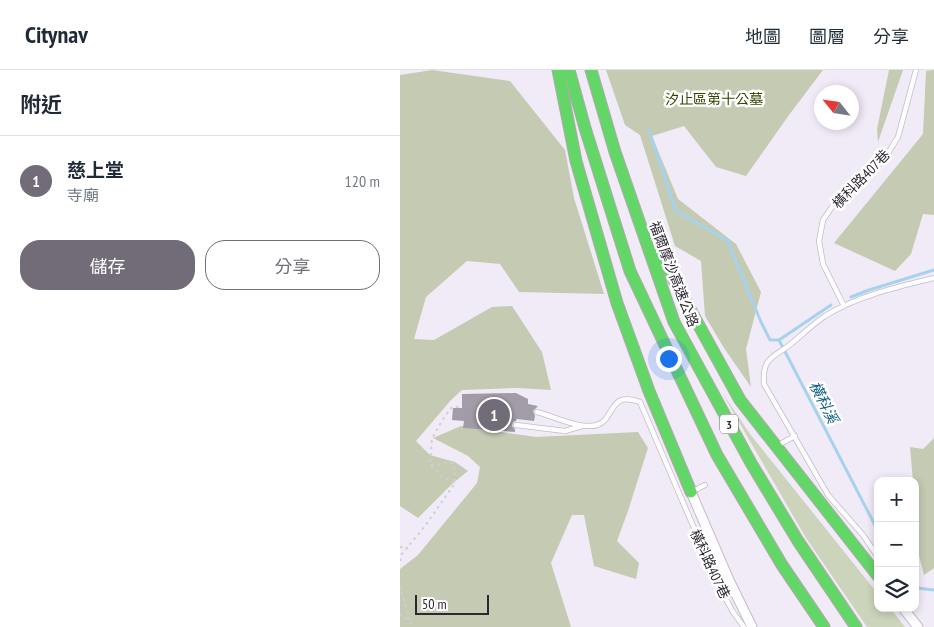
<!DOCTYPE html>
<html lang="zh-TW">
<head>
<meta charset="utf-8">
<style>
  body { margin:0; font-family:"PT Sans Narrow","Noto Sans TC",sans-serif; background:#f6f6f7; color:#1f2937 }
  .controls { position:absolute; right:15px; bottom:15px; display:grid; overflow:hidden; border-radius:10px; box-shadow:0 2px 8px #0003 }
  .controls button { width:45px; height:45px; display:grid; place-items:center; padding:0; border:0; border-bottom:1px solid #e0e1e3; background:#fff; color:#1f2937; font:25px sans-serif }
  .compass { position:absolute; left:414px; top:15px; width:45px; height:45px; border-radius:50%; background:#fff; box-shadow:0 2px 8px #0003; rotate:300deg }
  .scale { position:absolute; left:15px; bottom:12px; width:74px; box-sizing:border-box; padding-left:5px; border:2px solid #2c2732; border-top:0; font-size:14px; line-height:18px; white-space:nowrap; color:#2c2732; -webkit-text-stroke:4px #fff; paint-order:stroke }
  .you { position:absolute; left:268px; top:288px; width:18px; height:18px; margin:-12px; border:4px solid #fff; border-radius:50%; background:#1a73e8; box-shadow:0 0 0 8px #1a73e833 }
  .badge { display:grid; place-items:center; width:32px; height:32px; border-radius:50%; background:#716c77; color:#fff; font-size:16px; font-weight:700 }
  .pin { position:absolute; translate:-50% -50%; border:2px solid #fff; box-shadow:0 1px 5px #0006 }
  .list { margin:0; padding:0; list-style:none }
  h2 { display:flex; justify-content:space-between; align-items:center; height:65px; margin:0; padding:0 20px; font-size:21px }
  h2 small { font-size:16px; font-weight:400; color:#747a83 }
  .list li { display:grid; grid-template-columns:32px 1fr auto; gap:15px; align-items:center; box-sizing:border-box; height:90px; padding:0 20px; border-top:1px solid #e0e1e3 }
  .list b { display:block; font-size:19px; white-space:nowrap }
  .list p { margin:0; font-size:16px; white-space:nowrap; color:#747a83 }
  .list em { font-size:16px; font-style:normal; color:#747a83 }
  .actions { display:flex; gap:10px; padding:15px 20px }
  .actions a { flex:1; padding:11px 0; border:1px solid #716c77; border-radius:20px; text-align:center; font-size:18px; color:#716c77 }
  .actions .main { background:#716c77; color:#fff }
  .icon { flex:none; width:28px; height:28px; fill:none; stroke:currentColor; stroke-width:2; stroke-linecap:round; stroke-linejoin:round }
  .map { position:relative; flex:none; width:534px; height:557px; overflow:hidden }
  header { display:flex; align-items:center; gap:30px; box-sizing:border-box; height:70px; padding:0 25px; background:#fff; border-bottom:1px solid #e0e1e3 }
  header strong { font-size:24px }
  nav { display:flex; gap:28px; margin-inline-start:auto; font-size:18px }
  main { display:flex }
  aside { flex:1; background:#fff }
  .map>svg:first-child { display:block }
</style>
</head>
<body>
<header>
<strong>Citynav</strong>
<nav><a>地圖</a><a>圖層</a><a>分享</a></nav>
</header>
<main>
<aside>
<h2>附近<small></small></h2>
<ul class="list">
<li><span class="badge">1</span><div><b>慈上堂</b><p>寺廟</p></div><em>120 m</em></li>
</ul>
<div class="actions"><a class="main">儲存</a><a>分享</a></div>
</aside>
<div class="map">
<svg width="534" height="557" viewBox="0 0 534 557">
  <rect width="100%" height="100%" fill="#f1ebf8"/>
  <!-- green -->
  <path fill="#cdd4bc" d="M321,321L350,364L478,524V538H490L505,557H467L406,468Z"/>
  <!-- forest -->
  <path fill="#c4cbb2" d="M32,0L110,11L165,80L174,128L204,224L119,222L100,194L67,191L26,227L14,269L34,270L92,237L112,236L142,282L151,320L118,318L62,320L51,330L16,371L30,385L55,392L68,401L52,414L18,448L0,436V5Z
    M206,0H423L389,45L346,106L316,97L284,56L252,66L278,129L336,174L361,222L346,279L351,317L324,278L305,246L301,191L275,176L240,65L225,55Z
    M489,0H503L478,72L477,59Z
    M534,0V145L523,144L511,184L495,201L434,173L523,64L526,1Z
    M61,356L136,367L238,362L248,378L228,441L217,471L239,493L236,509L194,496L184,445H172L151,493L171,557H0V499L18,485L77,413L80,397L68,386L33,368Z
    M534,368V498L524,505L515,470V411H513L510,377L523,379Z"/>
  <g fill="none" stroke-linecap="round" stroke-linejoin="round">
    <!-- stream -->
    <path stroke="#a7d2ed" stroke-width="3" d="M249,60L276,141L327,170L361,252L370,270H379
      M451,227L469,220L534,200
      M431,235L379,270L478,461
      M515,516L517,518L534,520"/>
  </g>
  <!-- building -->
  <path fill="#a19ca7" d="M116,323L128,329V334L138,336L133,341L135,346L134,351L117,349L116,351L113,352L112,356L115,359V362L63,358L64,351L52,350L53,338H62V324Z"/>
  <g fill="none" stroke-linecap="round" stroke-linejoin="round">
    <!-- lane casing -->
    <g stroke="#c2bdc8" stroke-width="6">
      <path id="lane" d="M444,236L423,194L419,171L423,150L432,137L485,88L498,67L516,0
        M137,342C153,346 180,360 197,355C215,350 208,320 240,332L318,514L333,542L344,557
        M116,355L165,361L182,356
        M382,373L395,366
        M295,420L305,415
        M478,487L463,465L428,425L364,314C362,286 374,288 392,273C403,264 413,254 425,246C457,226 497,217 534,208"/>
    </g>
    <!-- street casing -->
    <g stroke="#c2bdc8" stroke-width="11">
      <path id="street" d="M291,422L329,510L352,557
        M503,538L518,557"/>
    </g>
    <!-- fast casing -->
    <g stroke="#b5a7ad" stroke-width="13">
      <path id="fast" d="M158,0L176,91L217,233L249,321L291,422
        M169,0L185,58L230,201L317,385L382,495L424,557
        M191,0L215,82L274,252L351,393L398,471L456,557
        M259,183L340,330L478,506"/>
    </g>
    <!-- path -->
    <path stroke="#d0ced2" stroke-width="2" stroke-dasharray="2.5 4" stroke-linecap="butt" d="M31,396L42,406L55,413
      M0,477L8,478
      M0,491L2,484L25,456L55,413L54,393L30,395L32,368L45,346L52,337H62
      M0,516L10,551
      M0,544L10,551L11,557"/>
    <!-- lane -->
    <use href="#lane" stroke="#fdfcfe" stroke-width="4.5"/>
    <!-- street -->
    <use href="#street" stroke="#fdfcfe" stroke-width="9"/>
    <!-- fast -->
    <use href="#fast" stroke="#63d668" stroke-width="11"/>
  </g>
  <g text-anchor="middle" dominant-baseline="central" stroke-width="5" stroke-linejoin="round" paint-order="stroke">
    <!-- shield labels -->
    <rect fill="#fff" stroke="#6b6870" stroke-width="1" x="320" y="344.5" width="18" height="19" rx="4"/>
    <g font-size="12" font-weight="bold" fill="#2c2732">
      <text x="329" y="354">3</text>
    </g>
    <!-- park labels -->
    <g font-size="14" fill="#354401" stroke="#fff">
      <text x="314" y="29">汐止區第十公墓</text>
    </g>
    <!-- street labels -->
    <g font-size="14" fill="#2c2732" stroke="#fff">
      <text transform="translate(461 109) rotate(-46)">橫科路407巷</text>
      <text transform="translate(274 204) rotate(69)">福爾摩沙高速公路</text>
      <text transform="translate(310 494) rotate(65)">橫科路407巷</text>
    </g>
    <!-- water labels -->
    <g font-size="15" font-style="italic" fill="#0f5f7f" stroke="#fff">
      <text transform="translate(424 332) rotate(63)">橫科溪</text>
    </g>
  </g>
</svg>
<div class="controls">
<button>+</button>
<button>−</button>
<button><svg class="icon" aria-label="layers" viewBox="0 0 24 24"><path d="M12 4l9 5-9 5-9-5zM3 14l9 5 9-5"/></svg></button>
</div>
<svg class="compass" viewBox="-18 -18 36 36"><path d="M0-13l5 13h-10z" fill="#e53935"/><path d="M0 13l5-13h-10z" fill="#747a83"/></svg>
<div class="scale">50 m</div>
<div class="you"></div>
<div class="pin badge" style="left:94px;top:345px">1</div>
</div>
</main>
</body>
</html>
